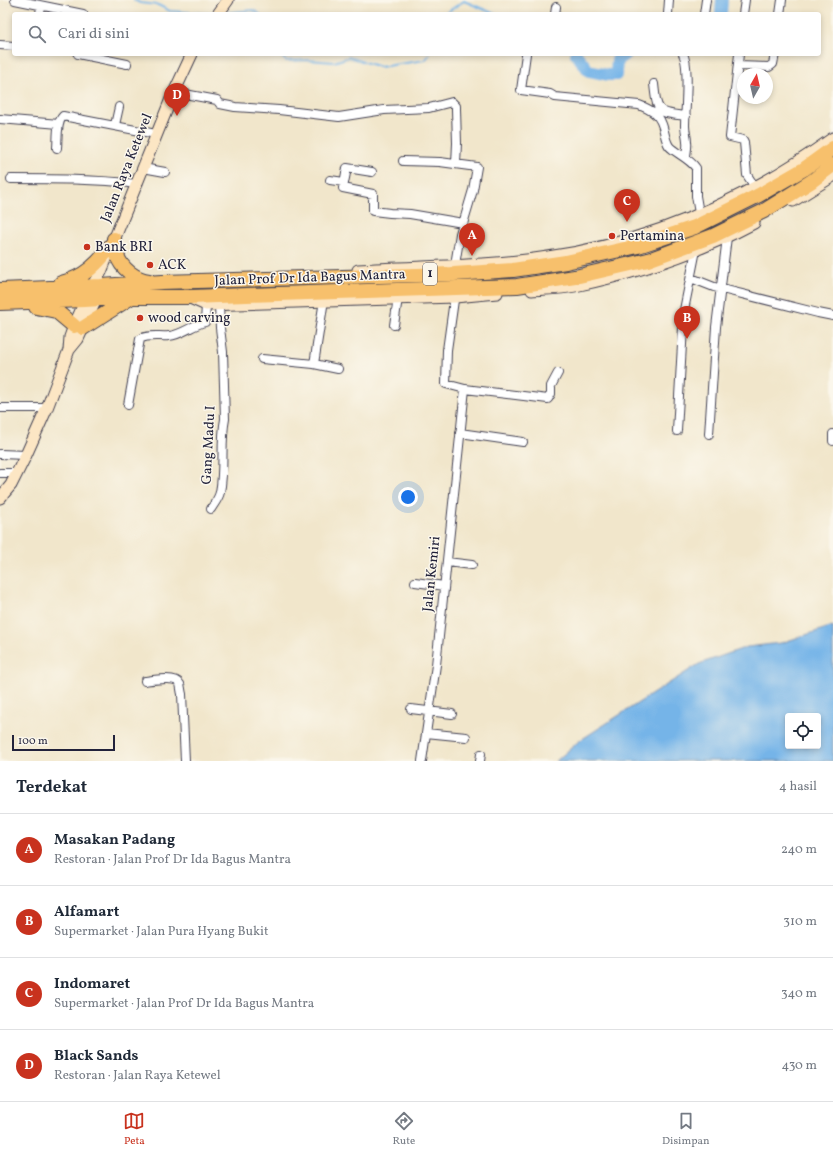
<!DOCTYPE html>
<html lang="id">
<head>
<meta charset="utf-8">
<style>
  body { margin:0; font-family:Vollkorn,serif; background:#f2f2f3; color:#1f2937 }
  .controls { position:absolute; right:12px; bottom:12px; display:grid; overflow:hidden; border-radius:4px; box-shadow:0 2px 6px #0003 }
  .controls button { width:36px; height:36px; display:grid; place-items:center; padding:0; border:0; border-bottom:1px solid #e0e1e3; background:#fff; color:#1f2937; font:20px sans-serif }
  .compass { position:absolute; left:737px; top:68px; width:36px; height:36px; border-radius:50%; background:#fff; box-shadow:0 2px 6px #0003; rotate:8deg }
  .scale { position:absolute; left:12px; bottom:10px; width:103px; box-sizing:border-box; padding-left:4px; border:2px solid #22223b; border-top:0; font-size:11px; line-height:14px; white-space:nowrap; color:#22223b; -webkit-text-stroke:3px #fbf7ec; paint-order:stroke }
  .you { position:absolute; left:408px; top:497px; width:14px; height:14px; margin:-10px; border:3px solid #fff; border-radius:50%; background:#1a73e8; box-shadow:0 0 0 6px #1a73e833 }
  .badge { display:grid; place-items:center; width:26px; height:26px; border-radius:50%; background:#c8321e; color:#fff; font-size:13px; font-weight:700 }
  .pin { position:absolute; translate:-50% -33px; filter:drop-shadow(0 1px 2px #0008) }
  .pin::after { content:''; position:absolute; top:21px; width:14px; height:12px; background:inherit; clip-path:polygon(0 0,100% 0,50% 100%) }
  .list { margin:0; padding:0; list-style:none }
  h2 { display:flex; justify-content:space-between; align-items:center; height:52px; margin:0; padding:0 16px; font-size:17px }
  h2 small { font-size:13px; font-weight:400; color:#747a83 }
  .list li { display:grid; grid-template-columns:26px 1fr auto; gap:12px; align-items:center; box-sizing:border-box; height:72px; padding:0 16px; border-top:1px solid #e0e1e3 }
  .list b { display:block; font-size:15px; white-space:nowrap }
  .list p { margin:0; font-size:13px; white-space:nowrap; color:#747a83 }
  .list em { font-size:13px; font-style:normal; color:#747a83 }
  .icon { flex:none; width:22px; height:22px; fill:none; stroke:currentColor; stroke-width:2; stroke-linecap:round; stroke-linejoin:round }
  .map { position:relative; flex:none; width:833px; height:761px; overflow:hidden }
  .search { position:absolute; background:#fff; box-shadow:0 2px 6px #0003; left:12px; right:12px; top:12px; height:44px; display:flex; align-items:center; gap:10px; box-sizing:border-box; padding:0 14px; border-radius:4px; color:#747a83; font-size:15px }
  .sheet { height:340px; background:#fff }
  nav { display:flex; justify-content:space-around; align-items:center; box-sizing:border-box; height:56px; border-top:1px solid #e0e1e3; background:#fff; font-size:11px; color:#747a83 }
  nav a { display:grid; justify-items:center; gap:2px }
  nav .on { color:#c8321e }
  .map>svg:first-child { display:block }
</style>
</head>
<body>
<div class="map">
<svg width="833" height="761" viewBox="0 0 833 761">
  <rect width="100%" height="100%" fill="#fbf7ec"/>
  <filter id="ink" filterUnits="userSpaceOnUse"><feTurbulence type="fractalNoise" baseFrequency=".025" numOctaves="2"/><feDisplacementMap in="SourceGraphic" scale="8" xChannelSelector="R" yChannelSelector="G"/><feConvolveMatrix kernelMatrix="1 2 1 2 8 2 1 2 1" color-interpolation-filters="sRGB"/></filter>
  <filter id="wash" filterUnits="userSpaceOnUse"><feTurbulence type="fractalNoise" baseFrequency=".012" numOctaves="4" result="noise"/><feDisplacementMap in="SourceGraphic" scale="16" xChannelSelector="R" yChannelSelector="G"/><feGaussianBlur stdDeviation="0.9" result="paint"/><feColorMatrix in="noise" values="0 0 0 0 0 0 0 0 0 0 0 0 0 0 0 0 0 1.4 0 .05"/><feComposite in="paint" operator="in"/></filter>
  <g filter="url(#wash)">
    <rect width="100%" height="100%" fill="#f1e6cb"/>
    <!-- water -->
    <path fill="#74b4e8" stroke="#4b6b92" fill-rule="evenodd" d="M833,626V761H556L579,741L699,664L747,647L781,643ZM788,716H818V746H788Z"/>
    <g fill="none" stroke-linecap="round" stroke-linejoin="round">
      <!-- stream -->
      <path stroke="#74b4e8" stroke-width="2" d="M134,0L140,3L158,5L170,11L215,14
        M225,13L253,10L260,14
        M446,14L447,12L464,1L495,14
        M279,54L286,61L308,60L334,62L349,57L380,67L425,60L430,54"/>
      <!-- river -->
      <path stroke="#74b4e8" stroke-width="12" d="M721,14L722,0
        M576,54L589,71L608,75H616L617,60L626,54"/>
    </g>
  </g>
  <g filter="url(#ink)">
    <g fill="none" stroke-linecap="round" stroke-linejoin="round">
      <!-- street casing -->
      <g stroke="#413f51" stroke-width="10">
        <path id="street" d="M15,0L83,14
          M40,14L41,6
          M555,14L556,7
          M668,14L669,0
          M704,14L706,0
          M743,14L745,0
          M780,14L782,0
          M0,45L14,46
          M78,54L127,64
          M526,54L521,90L550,94L555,97L639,105C647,108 658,113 661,122C665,130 664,138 669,146C675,153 689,158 696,168V196L700,219
          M683,54C690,67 685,110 685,126C685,131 687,136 687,142C688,147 686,152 686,157
          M739,54L730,137L743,140L744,142L747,175L755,187
          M738,66L769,67L773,64L775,54
          M654,84C657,112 657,113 686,116
          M174,92L217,100L220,104L235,107L279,110L339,117L384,110L429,108L452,102L456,106V109L457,143L456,164
          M0,119L59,124
          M115,125L119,107
          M57,148C58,138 56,123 63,116L156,134
          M403,161L440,162L477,167L473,190L460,234L454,271
          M143,168L165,172
          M372,172L347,168L343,188L373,194V211L390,213L410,214L463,223
          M11,179C53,179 95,179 137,184
          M330,180L344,182
          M691,278L714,287L818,313L833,316
          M455,293L447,350L446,384L465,389L548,399L551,394V386L558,373
          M394,325L398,298
          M262,359L314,364L324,300
          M314,364L338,369
          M128,405L140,339C148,334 160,337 169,336C182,335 192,325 205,322L206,305
          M0,408H47
          M677,431L684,310L696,250
          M460,433L523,442
          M709,434L716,327L727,237
          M833,441V434
          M0,454L26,455
          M0,473H17
          M211,509C214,504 219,498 220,492C225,468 220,443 225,419L223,352L220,328L219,304
          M447,562L472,565
          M415,582L444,586
          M145,681C153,680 176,676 180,684C181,687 181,691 182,694L185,761
          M411,709L452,714
          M426,733L466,737
          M422,761L436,665L465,389
          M480,761L481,754"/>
      </g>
      <!-- secondary casing -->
      <g stroke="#413f51" stroke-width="13">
        <path id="secondary" d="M218,14L228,0
          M793,201L833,176
          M358,270C421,266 485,267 548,257C652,242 748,199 833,138
          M532,290C546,289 561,289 575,286C636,273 698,253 754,223
          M190,298L206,305L455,297L497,293
          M69,350L70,337L74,326L92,286L101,272L171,99L192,54
          M0,498L11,485L26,455L47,408L69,350L78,339L99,293"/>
      </g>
      <!-- highway casing -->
      <g stroke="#413f51" stroke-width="16">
        <path id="highway" d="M114,239C115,244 115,250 117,255C121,269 136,279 149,281
          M61,283C84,278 99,263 112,244
          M0,290L101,286L162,282L454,274L513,270L566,262L638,246L695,227L759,195L804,169L833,148
          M0,303L85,300L132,297H189L517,286L575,277L648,260L713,236L764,211L812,181L833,165
          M36,307L56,311L74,326
          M83,328L130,298"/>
      </g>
      <!-- street -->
      <use href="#street" stroke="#fff" stroke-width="8"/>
      <!-- secondary -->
      <use href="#secondary" stroke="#fce6c4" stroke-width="11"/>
      <!-- highway -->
      <use href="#highway" stroke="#f7c06c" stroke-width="14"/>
    </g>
  </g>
  <!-- markers -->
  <g fill="#c8321e" stroke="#fbf7ec" stroke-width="1.5">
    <circle cx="612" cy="236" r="4"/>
    <circle cx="87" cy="247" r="4"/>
    <circle cx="150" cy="265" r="4"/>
    <circle cx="140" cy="318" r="4"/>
  </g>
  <g text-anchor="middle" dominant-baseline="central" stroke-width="3" stroke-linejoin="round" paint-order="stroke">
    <!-- shield labels -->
    <rect fill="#fbf7ec" stroke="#636270" stroke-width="1" x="423" y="263" width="14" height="22" rx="3"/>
    <g font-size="13" font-weight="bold" fill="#22223b">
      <text x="430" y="274">1</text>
    </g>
    <!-- street labels -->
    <g font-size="14" fill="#22223b" stroke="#fbf7ec">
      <text transform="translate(127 168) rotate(-68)">Jalan Raya Ketewel</text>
      <text transform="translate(310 278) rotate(-2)">Jalan Prof Dr Ida Bagus Mantra</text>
      <text transform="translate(209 445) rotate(-87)">Gang Madu I</text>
      <text transform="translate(432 574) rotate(-84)">Jalan Kemiri</text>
    </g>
    <!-- poi labels -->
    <g font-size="14" fill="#22223b" stroke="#fbf7ec" text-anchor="start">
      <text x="620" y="236">Pertamina</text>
      <text x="95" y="247">Bank BRI</text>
      <text x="158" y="265">ACK</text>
      <text x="148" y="318">wood carving</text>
    </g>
  </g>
</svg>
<div class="controls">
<button><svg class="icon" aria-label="locate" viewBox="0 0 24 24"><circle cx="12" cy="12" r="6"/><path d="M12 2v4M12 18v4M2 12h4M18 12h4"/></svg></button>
</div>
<svg class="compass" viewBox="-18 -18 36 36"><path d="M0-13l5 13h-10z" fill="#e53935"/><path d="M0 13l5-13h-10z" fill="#747a83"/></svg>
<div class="scale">100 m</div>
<div class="you"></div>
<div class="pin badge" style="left:472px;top:256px">A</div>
<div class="pin badge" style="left:687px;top:339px">B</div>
<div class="pin badge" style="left:627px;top:222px">C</div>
<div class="pin badge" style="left:177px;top:116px">D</div>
<div class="search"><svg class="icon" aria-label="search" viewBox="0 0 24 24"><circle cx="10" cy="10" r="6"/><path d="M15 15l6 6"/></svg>Cari di sini</div>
</div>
<section class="sheet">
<h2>Terdekat<small>4 hasil</small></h2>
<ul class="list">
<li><span class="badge">A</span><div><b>Masakan Padang</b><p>Restoran · Jalan Prof Dr Ida Bagus Mantra</p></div><em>240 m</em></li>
<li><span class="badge">B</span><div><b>Alfamart</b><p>Supermarket · Jalan Pura Hyang Bukit</p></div><em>310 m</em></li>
<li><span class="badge">C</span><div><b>Indomaret</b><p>Supermarket · Jalan Prof Dr Ida Bagus Mantra</p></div><em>340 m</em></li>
<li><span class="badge">D</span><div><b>Black Sands</b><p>Restoran · Jalan Raya Ketewel</p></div><em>430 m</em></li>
</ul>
</section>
<nav>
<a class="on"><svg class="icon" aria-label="map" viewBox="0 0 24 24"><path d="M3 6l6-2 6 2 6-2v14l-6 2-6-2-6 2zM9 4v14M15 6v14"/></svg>Peta</a>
<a><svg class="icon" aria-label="directions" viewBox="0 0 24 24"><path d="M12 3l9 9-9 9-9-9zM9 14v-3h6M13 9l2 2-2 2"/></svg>Rute</a>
<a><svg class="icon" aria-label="saved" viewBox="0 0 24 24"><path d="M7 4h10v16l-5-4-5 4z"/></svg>Disimpan</a>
</nav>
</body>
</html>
